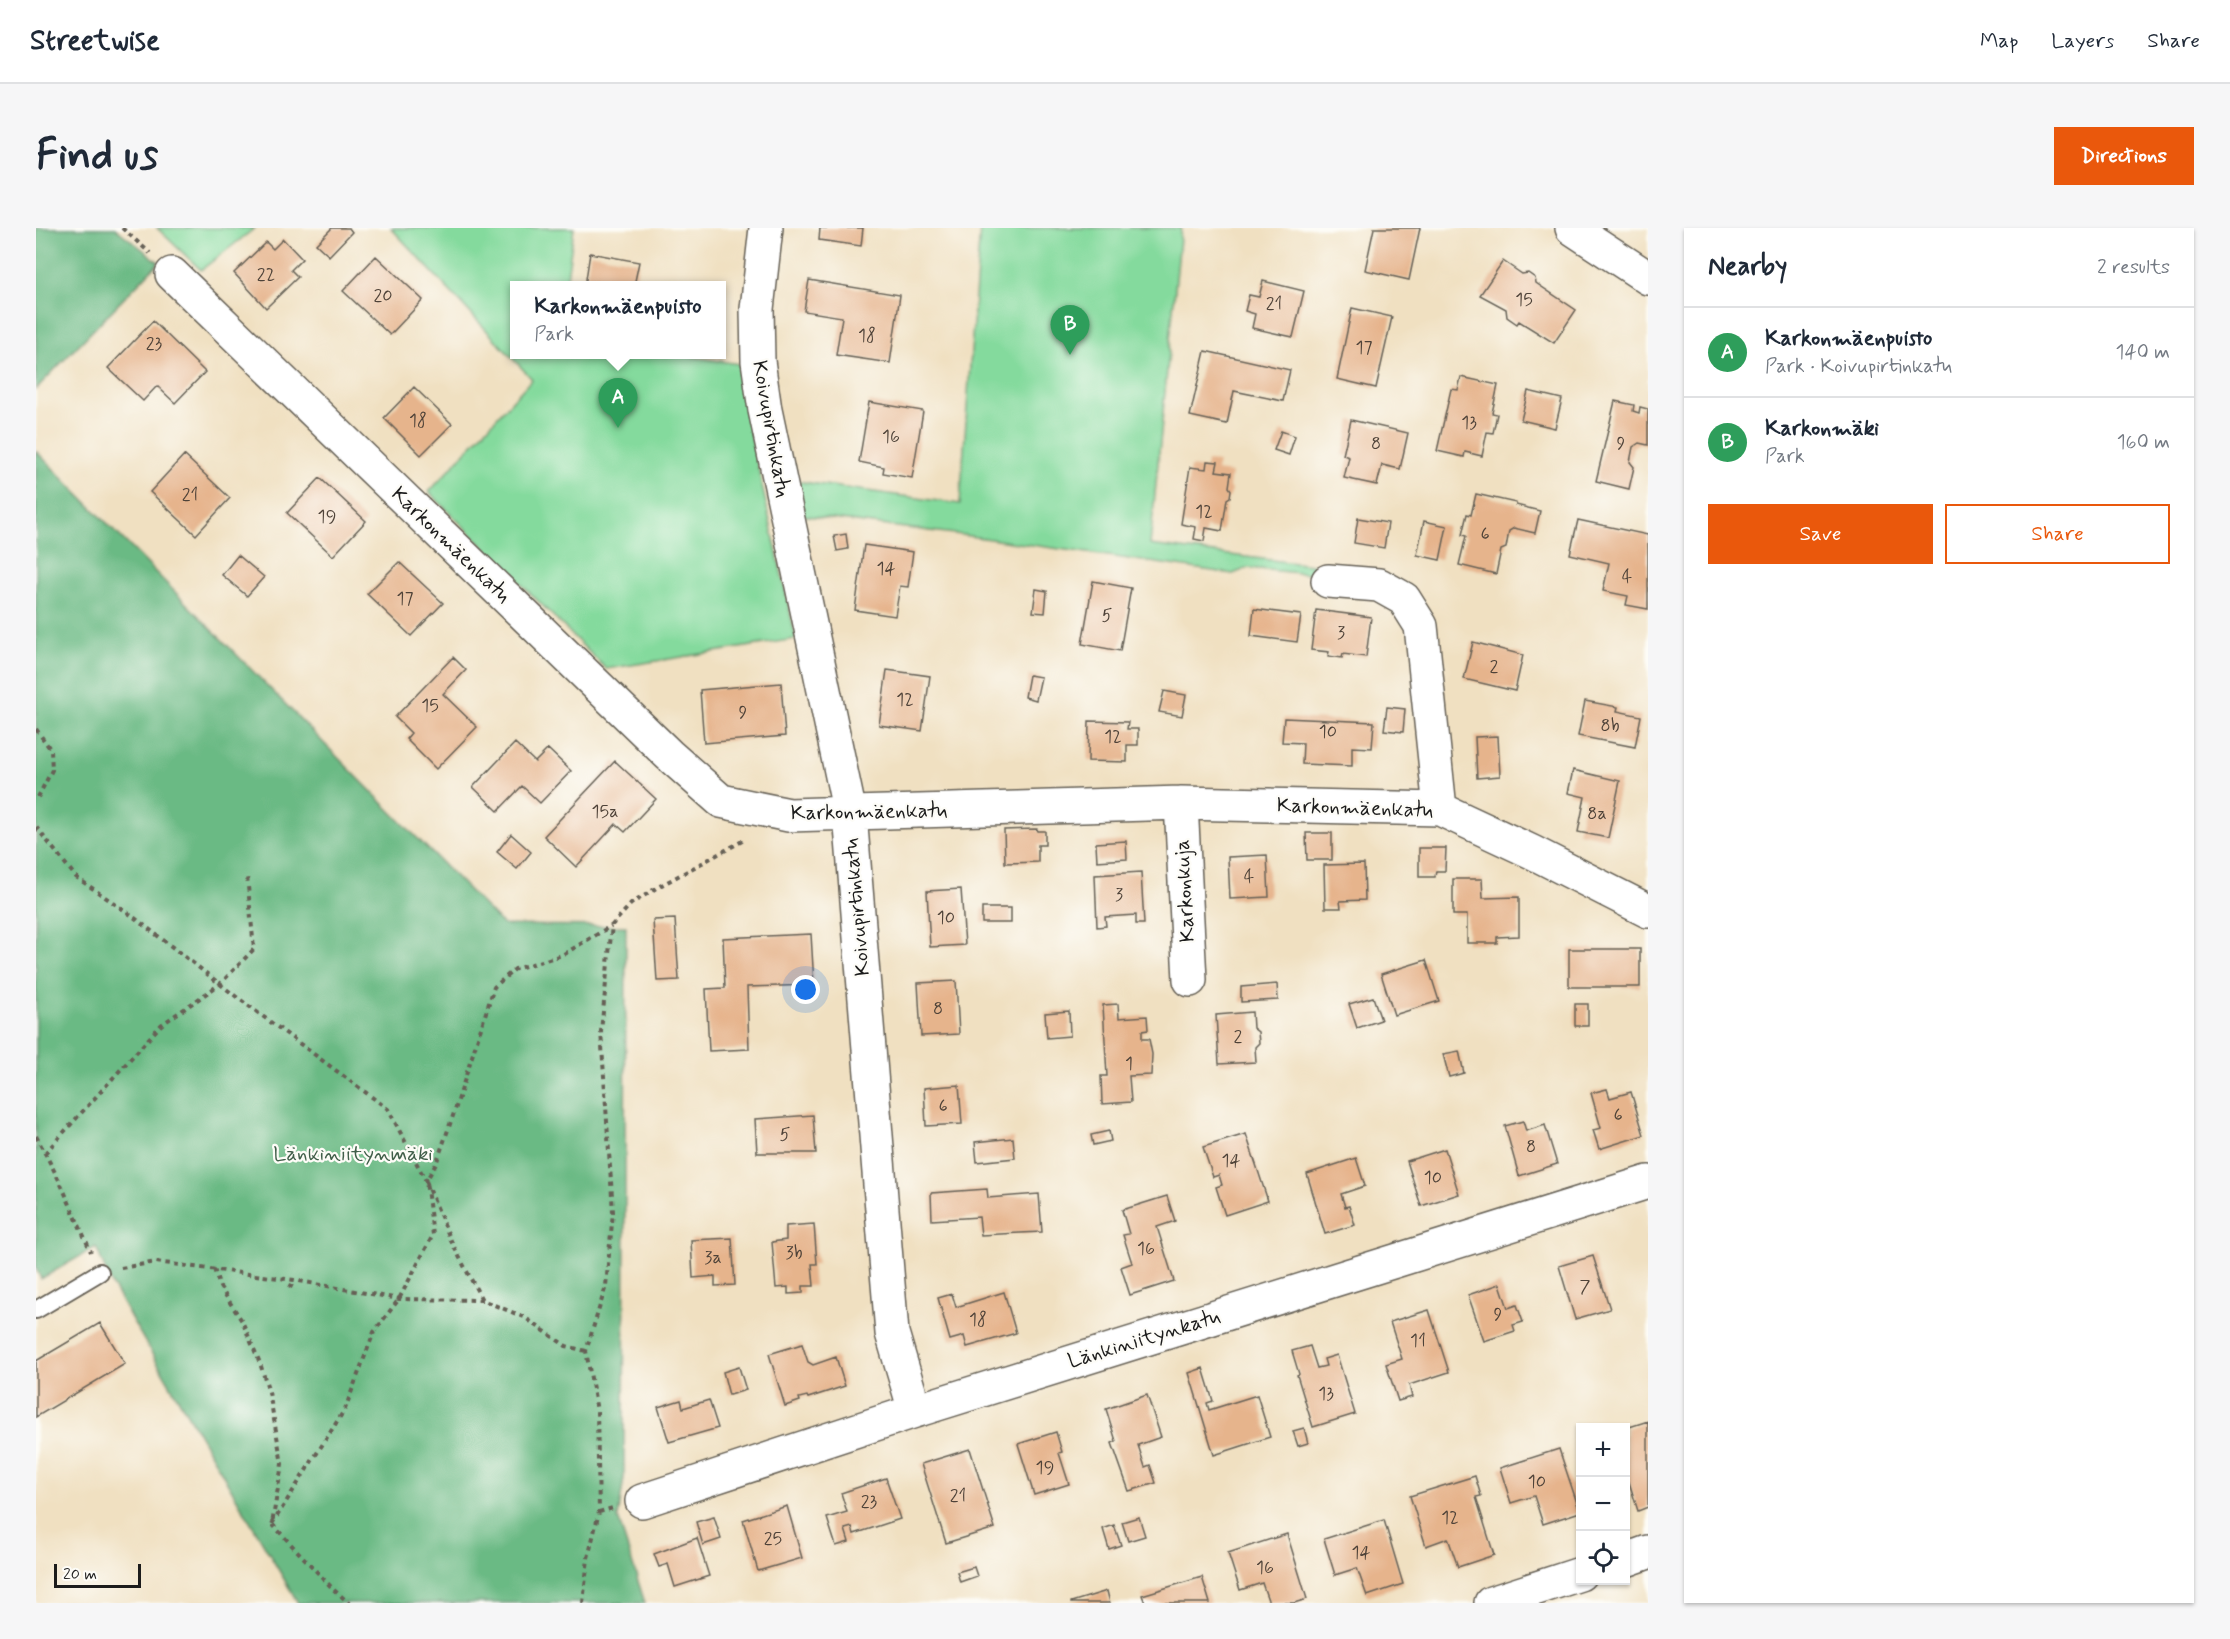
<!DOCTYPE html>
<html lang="en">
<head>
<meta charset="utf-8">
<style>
  body { margin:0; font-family:Mynerve,sans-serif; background:#f6f6f7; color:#1f2937 }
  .controls { position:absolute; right:18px; bottom:18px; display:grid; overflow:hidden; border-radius:0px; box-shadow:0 2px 4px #0004 }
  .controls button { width:54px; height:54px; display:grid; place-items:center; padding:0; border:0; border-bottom:2px solid #e0e1e3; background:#fff; color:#1f2937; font:30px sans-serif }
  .scale { position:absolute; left:18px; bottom:15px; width:87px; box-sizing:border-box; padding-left:6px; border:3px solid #1c1c1c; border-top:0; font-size:16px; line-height:21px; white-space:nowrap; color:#1c1c1c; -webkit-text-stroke:4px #fdfcf7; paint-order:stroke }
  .you { position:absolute; left:770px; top:762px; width:21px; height:21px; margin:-15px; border:4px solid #fff; border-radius:50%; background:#1a73e8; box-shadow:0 0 0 9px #1a73e833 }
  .badge { display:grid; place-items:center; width:39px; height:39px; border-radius:50%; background:#ea580c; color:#fff; font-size:20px; font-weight:700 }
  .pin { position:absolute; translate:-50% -50px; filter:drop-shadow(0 2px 3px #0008) }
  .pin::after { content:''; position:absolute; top:32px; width:21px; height:18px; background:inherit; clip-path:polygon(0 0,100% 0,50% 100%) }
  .popup { position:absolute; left:474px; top:53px; width:216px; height:78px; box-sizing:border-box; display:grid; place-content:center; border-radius:0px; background:#fff; filter:drop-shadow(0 2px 4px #0005); font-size:20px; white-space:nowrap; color:#747a83 }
  .popup b { font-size:22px; color:#1f2937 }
  .popup::after { content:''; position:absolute; left:50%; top:100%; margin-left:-12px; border:12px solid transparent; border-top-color:#fff }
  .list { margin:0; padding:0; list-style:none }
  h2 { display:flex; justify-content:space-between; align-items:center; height:78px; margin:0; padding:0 24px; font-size:26px }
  h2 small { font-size:20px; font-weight:400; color:#747a83 }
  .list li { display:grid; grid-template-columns:39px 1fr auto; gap:18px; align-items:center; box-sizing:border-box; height:90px; padding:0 24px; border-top:2px solid #e0e1e3 }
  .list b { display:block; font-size:22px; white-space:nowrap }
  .list p { margin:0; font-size:20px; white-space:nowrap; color:#747a83 }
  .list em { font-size:20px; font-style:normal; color:#747a83 }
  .actions { display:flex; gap:12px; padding:18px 24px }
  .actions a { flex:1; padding:14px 0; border:2px solid #ea580c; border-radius:0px; text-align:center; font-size:21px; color:#ea580c }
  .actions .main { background:#ea580c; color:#fff }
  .icon { flex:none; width:33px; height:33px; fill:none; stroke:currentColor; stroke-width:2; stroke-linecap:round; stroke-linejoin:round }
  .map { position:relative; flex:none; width:1612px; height:1375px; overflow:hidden; border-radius:0px }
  header { display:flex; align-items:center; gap:36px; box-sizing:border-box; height:84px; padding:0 30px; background:#fff; border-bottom:2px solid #e0e1e3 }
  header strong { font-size:28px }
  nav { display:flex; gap:33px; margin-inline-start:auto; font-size:21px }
  .intro { display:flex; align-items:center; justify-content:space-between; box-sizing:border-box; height:144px; padding:0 36px }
  h1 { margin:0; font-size:42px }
  .button { padding:15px 27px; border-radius:0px; background:#ea580c; color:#fff; font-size:21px; font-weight:700 }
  main { display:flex; gap:36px; padding:0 36px }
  aside { flex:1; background:#fff; border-radius:0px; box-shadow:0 2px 4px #0004 }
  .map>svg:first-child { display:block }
</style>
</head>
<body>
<header>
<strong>Streetwise</strong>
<nav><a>Map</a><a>Layers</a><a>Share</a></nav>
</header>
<div class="intro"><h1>Find us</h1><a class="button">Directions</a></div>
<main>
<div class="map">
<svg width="1612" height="1375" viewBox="0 0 1612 1375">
  <rect width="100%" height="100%" fill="#fdfcf7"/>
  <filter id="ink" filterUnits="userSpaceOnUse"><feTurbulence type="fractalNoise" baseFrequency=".0167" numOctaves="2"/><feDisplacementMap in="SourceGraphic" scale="12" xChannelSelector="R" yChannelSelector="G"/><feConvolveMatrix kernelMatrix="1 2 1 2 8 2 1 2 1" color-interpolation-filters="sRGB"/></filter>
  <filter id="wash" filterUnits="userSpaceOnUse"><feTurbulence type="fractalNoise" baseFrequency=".008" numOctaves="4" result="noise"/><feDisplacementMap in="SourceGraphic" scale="24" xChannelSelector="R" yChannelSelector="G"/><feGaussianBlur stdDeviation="1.35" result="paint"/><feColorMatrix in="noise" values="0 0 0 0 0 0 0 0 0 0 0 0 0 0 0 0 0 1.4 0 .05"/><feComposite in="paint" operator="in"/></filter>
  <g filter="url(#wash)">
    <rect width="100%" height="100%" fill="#f0e0c1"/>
    <!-- green -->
    <path fill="#84da9d" stroke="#507b5c" stroke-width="1.5" d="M121,0H219L165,42Z
      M355,0H538L530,57L478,58V127H644L703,136L705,163L760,411L570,441L393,264L496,151Z
      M944,0H1145L1114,317L1283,338L1282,347L1212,340L1197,346L919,306L763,287L759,253L924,276Z"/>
    <!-- forest -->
    <path fill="#6bba84" stroke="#446b50" stroke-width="1.5" d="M0,0H79L123,34L0,161Z
      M0,223L467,697L590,698L588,1250L582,1290L609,1375H262L75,1056L60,1019L5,1051L0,1040Z"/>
    <g id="blocks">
      <!-- building -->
      <path fill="#e6b48c" d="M296,0H313L316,4L293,28L280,16Z
        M784,0H827L825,18L783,12Z
        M1338,0H1384L1373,52L1329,42Z
        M247,11L266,31L255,42L262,49L230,80L198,45L230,14L237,21Z
        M554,25L603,34L598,58H549Z
        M340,28L387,72L354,107L307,63Z
        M1467,33L1486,46L1492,45L1499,50L1500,55L1540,82L1518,115L1483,93L1481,96L1471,89L1470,81L1444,67Z
        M773,52L864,67L854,135L800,127L806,89L768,83Z
        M1227,53L1268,63L1257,109L1216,100L1219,86L1209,83L1213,67L1223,69Z
        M1316,80L1356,89L1340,160L1301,151Z
        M117,93L169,144L139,175L121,158L107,173L72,140Z
        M1169,123L1254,142L1247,173L1198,163L1191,196L1154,188Z
        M1425,149L1462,157L1456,185L1461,186L1457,205L1451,204L1446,228L1429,224L1428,229L1401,223L1415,161L1422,162Z
        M378,159L416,196L385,227L348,190Z
        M1492,163L1526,171L1519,200L1485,192Z
        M1579,173L1598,177L1597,183L1603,185L1604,179L1612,181V217L1603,215L1597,219L1594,234L1598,239L1593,261L1560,253Z
        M833,174L887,183L876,250L847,245L848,239L823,234Z
        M1315,192L1372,205L1364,241L1346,237L1341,257L1308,250L1313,229L1307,227Z
        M1245,203L1259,208L1253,227L1238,222Z
        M148,227L194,270L160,307L114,264Z
        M1171,233L1182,234L1180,243L1195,245L1193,259L1195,262L1194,269L1191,271L1186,303L1170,300L1168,313L1158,311L1160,299L1145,296L1154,239L1170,241Z
        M284,250L330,293L297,328L251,285Z
        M1440,266L1480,275V277L1504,283L1499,305L1478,300L1473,303L1470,320L1465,322L1460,346L1423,337L1430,308L1426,307L1431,286L1435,287Z
        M1322,290L1352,295L1348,320L1318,315Z
        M1542,292L1612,307V381L1590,377L1592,368L1567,363L1573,335L1534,326Z
        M1388,293L1411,298L1404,332L1381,327Z
        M810,306L812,321L801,323L798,308Z
        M828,317L877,324L872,359L864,358L859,388L819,382Z
        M202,327L228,349L211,368L186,347Z
        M363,334L407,375L375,408L331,366Z
        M1057,353L1095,360L1084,423L1046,416Z
        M1000,361L1011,363L1009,385L997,384Z
        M1218,381L1265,387L1261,414L1215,408Z
        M1280,382L1335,389L1330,429L1307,426L1306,430L1292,428L1293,424L1275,422Z
        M1437,414L1487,427L1479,463L1428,451Z
        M417,429L430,442L407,466L441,499L400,541L370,511L375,505L359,489Z
        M851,442L894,448L886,503L843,497Z
        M993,447L1005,449L1000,472L989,469Z
        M745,455L749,508L668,515L664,462Z
        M1128,463L1150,467L1146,488L1123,484Z
        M1549,473L1582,479L1581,483L1605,488L1599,519L1542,508Z
        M1351,479L1369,481L1367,504L1348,502Z
        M1248,490L1338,494L1336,520L1316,519V538L1266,536L1267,515L1246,514Z
        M1053,493L1092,494L1091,501H1102V517H1091V534L1052,533Z
        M1462,508L1464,548L1441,550L1439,509Z
        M479,515L499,534L512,521L535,543L504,575L486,558L462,583L437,559Z
        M579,533L620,571L589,604L580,596L540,639L508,608Z
        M1537,542L1584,553L1572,610L1542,604L1549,569L1532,565Z
        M1001,601L1002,603H1009V617H1002V634L969,635L968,602Z
        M1270,605H1296V632H1271Z
        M475,606L495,624L481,641L461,624Z
        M1090,613L1091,631L1061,633L1060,615Z
        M1383,620H1410L1409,643H1400L1399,649H1383Z
        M1231,627L1233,669L1194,671L1192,629Z
        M1328,636L1329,672L1304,673L1305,680H1289L1288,637Z
        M1105,644L1108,696H1100V687L1069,689L1070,698L1061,699L1059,647Z
        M1417,651H1446L1447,670L1483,669V708L1461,709V715H1431V687H1417Z
        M925,661L929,717L894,719L891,663Z
        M946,680H975V695H946Z
        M639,691L643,752L621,753L617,692Z
        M775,706L778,757L711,759L713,821L673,823L670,761L689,760L687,710Z
        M1533,721H1604V759H1533Z
        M1390,732L1403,773L1358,787L1345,746Z
        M920,753L923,806L885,808L882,755Z
        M1241,756L1242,772L1205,774V759Z
        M1337,769L1345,792L1321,800L1313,776Z
        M1082,776L1083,790L1111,788L1112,802L1106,803V811H1113L1116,826L1115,847L1093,848L1095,874L1066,876L1065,848H1071L1067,777Z
        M1539,776H1552V798H1539Z
        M1033,783L1034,808L1011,810L1009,785Z
        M1216,784L1217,800L1222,804L1223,815L1219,819L1220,834L1183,836L1180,787Z
        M1423,823L1428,845L1413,849L1407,826Z
        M923,857L926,896L890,898L888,860Z
        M1571,861L1574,870L1595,864L1608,907L1563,921L1557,902L1565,900L1555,865Z
        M777,887L780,925H721L719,891Z
        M1487,893L1490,903L1509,897L1521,936L1483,948L1469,898Z
        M1073,903L1075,913L1057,917L1055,907Z
        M1210,906L1232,973L1189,987L1180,959L1186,957L1183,947L1177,949L1167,919Z
        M977,910L979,930L941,934L939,914Z
        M1409,921L1423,966L1385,978L1371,933Z
        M1320,930L1329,958L1305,966L1309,979L1313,978L1319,997L1289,1006L1271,946Z
        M951,961L952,970L1003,966L1006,1004L945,1007L943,989L896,992L895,965Z
        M1131,968L1139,993L1121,999L1138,1053L1094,1067L1085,1039L1096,1035L1087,1007L1093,1006L1086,982Z
        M778,996L781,1036H776L778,1058H767V1065L752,1066V1059L740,1060L736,1014L750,1012V998Z
        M696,1010L699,1057L679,1058V1048L657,1050L655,1012Z
        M1557,1028L1574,1081L1539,1091L1523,1038Z
        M1464,1056L1472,1080L1481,1077L1487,1094L1477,1097L1479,1103L1448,1113L1432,1067Z
        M968,1064L980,1105L931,1119L928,1108L914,1112L902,1070L916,1066L920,1079Z
        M1393,1082L1413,1144L1373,1157L1376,1169L1362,1173L1350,1136L1366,1131L1354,1094Z
        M64,1095L89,1136L0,1189V1133Z
        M766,1116L772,1134L777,1137L800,1129L809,1158L772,1170L771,1168L763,1170L764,1173L749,1178L733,1126Z
        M1274,1118L1281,1140L1290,1138L1288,1131L1301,1127L1319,1186L1277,1199L1261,1147L1263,1146L1256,1123Z
        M703,1139L710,1162L693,1167L687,1144Z
        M1167,1140L1177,1173L1171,1175L1173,1182L1221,1167L1234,1209L1178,1227L1153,1145Z
        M1111,1167L1125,1209L1102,1217L1109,1239L1114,1237L1120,1255L1093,1263L1076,1215L1080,1213L1070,1181Z
        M645,1172L647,1180L673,1172L682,1200L633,1214L622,1179Z
        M1612,1193V1279L1602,1283L1593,1254L1590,1255V1200Z
        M1268,1200L1272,1215L1262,1218L1257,1203Z
        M1020,1204L1026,1224L1023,1225L1033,1256L998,1267L982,1216Z
        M934,1221L959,1300L910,1315L885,1236Z
        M1523,1221L1544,1284L1507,1296L1498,1268L1475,1275L1464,1240Z
        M1439,1248L1445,1268L1440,1269L1458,1327L1422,1339L1412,1310L1390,1318L1374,1268Z
        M850,1250L864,1291L818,1306L816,1299L809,1301L813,1314L800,1318L791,1290L811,1284L805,1265Z
        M751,1278L766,1330L722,1343L707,1292Z
        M678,1289L685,1311L667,1317L660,1294Z
        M1103,1289L1109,1308L1092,1313L1086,1294Z
        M1348,1292L1367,1356L1331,1368L1321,1340L1299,1347L1288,1311Z
        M1078,1297L1085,1317L1073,1321L1067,1301Z
        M1251,1306L1271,1371L1258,1375H1233L1226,1355L1204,1362L1192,1325Z
        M661,1310L673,1348L639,1359L632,1336L623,1339L618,1326Z
        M938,1339L941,1348L924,1354L921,1344Z
        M1166,1349L1174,1375H1109L1106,1367Z
        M1071,1363L1074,1375H1035V1374Z"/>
    </g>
  </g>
  <g filter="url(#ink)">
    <use href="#blocks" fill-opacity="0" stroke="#666156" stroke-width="1.5"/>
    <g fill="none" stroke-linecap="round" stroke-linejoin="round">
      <!-- service casing -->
      <g stroke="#666156" stroke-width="20">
        <path id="service" d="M0,1082L64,1044"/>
      </g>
      <!-- minor casing -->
      <g stroke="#666156" stroke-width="36">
        <path id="minor" d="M730,0L721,81L722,133L729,182L814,586L856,1105L879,1183
          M1536,0L1612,50
          M136,46L633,527L685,573L753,587L1145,575L1404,581L1496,624L1612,683
          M1292,353L1343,357L1368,371L1385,398L1404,581
          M1145,575L1154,752
          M606,1273L879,1183L1612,954
          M1590,1332L1612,1324
          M1455,1375L1544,1346"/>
      </g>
      <!-- path -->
      <path stroke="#666156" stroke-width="4" stroke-dasharray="4.5 4.5" stroke-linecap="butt" d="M86,0L114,25
        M0,501L15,522L16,542L0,573
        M0,599L40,649L95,687L202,770L352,881L390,953L400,936L419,882L458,759L479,741L526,727L575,698
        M0,908L24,954L55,1024
        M9,925L125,797L184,756L218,721L211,648
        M85,1040L120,1034L258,1052L363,1071L446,1072L488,1089L530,1118L550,1123
        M178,1041L184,1059L206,1093L224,1135L233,1164L246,1236L236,1296L298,1362L313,1375
        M254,1060L258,1052
        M563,1284L577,1280
        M236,1296L309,1181L338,1104L363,1071L397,1007L390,953L416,1015L446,1072
        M547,1375L552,1330L563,1284L561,1183L550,1123L570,1058L577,984L565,803L576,697L595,676L622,659L710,611"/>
      <!-- service -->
      <use href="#service" stroke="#fff" stroke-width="16"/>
      <!-- minor -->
      <use href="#minor" stroke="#fff" stroke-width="33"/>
    </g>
  </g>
  <g text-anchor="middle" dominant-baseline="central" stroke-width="4.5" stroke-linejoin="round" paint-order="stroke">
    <!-- number labels -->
    <g font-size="18" fill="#4e4238">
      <text x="230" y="47">22</text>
      <text x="347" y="68">20</text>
      <text x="1488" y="72">15</text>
      <text x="1238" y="76">21</text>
      <text x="831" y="108">18</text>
      <text x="118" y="116">23</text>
      <text x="1328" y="120">17</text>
      <text x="382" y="193">18</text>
      <text x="1433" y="195">13</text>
      <text x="855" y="209">16</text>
      <text x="1340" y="216">8</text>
      <text x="1585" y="216">9</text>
      <text x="154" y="267">21</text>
      <text x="1168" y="284">12</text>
      <text x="291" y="289">19</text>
      <text x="1449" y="306">6</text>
      <text x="850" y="341">14</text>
      <text x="1591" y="349">4</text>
      <text x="369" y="371">17</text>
      <text x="1071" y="388">5</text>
      <text x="1305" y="405">3</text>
      <text x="1458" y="439">2</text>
      <text x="869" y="472">12</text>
      <text x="394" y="478">15</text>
      <text x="707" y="485">9</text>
      <text x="1574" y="498">8b</text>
      <text x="1292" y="504">10</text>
      <text x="1077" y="509">12</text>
      <text x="569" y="584">15a</text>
      <text x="1561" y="586">8a</text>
      <text x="1213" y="649">4</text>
      <text x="1083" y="667">3</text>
      <text x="910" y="690">10</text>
      <text x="902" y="781">8</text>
      <text x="1202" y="809">2</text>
      <text x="1093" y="836">1</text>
      <text x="907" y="878">6</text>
      <text x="1582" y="887">6</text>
      <text x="749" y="907">5</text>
      <text x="1495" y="919">8</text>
      <text x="1195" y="933">14</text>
      <text x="1397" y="950">10</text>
      <text x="1110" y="1021">16</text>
      <text x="758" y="1025">3b</text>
      <text x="677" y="1030">3a</text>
      <text x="1549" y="1059">7</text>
      <text x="1462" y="1087">9</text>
      <text x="942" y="1092">18</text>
      <text x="1382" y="1113">11</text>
      <text x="1290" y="1166">13</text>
      <text x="1009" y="1240">19</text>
      <text x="1501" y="1254">10</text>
      <text x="922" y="1268">21</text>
      <text x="833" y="1274">23</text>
      <text x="1414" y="1290">12</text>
      <text x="737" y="1311">25</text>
      <text x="1325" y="1325">14</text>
      <text x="1229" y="1340">16</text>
    </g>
    <!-- street labels -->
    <g font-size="21" fill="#1c1c1c" stroke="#fdfcf7">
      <text transform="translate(735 201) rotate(80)">Koivupirtinkatu</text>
      <text transform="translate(415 317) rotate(44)">Karkonmäenkatu</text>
      <text transform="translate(1319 580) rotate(2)">Karkonmäenkatu</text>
      <text transform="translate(833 584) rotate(-1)">Karkonmäenkatu</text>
      <text transform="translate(1149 663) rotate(-93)">Karkonkuja</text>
      <text transform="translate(821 679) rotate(-95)">Koivupirtinkatu</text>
      <text transform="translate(1108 1111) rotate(-17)">Länkiniitynkatu</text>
    </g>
    <!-- park labels -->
    <g font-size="21" fill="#405e49" stroke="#fdfcf7">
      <text x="317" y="926">Länkiniitynmäki</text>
    </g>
  </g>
</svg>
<div class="controls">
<button>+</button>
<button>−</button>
<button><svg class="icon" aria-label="locate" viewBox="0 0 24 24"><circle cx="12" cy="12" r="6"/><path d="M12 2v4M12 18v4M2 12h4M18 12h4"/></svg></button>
</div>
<div class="scale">20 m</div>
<div class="you"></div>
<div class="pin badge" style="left:582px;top:200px;background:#2e9e5b">A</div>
<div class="popup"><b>Karkonmäenpuisto</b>Park</div>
<div class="pin badge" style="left:1034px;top:127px;background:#2e9e5b">B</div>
</div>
<aside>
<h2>Nearby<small>2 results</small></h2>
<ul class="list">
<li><span class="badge" style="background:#2e9e5b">A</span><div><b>Karkonmäenpuisto</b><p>Park · Koivupirtinkatu</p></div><em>140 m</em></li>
<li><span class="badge" style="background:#2e9e5b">B</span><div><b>Karkonmäki</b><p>Park</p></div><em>160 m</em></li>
</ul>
<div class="actions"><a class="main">Save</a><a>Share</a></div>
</aside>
</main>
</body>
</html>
